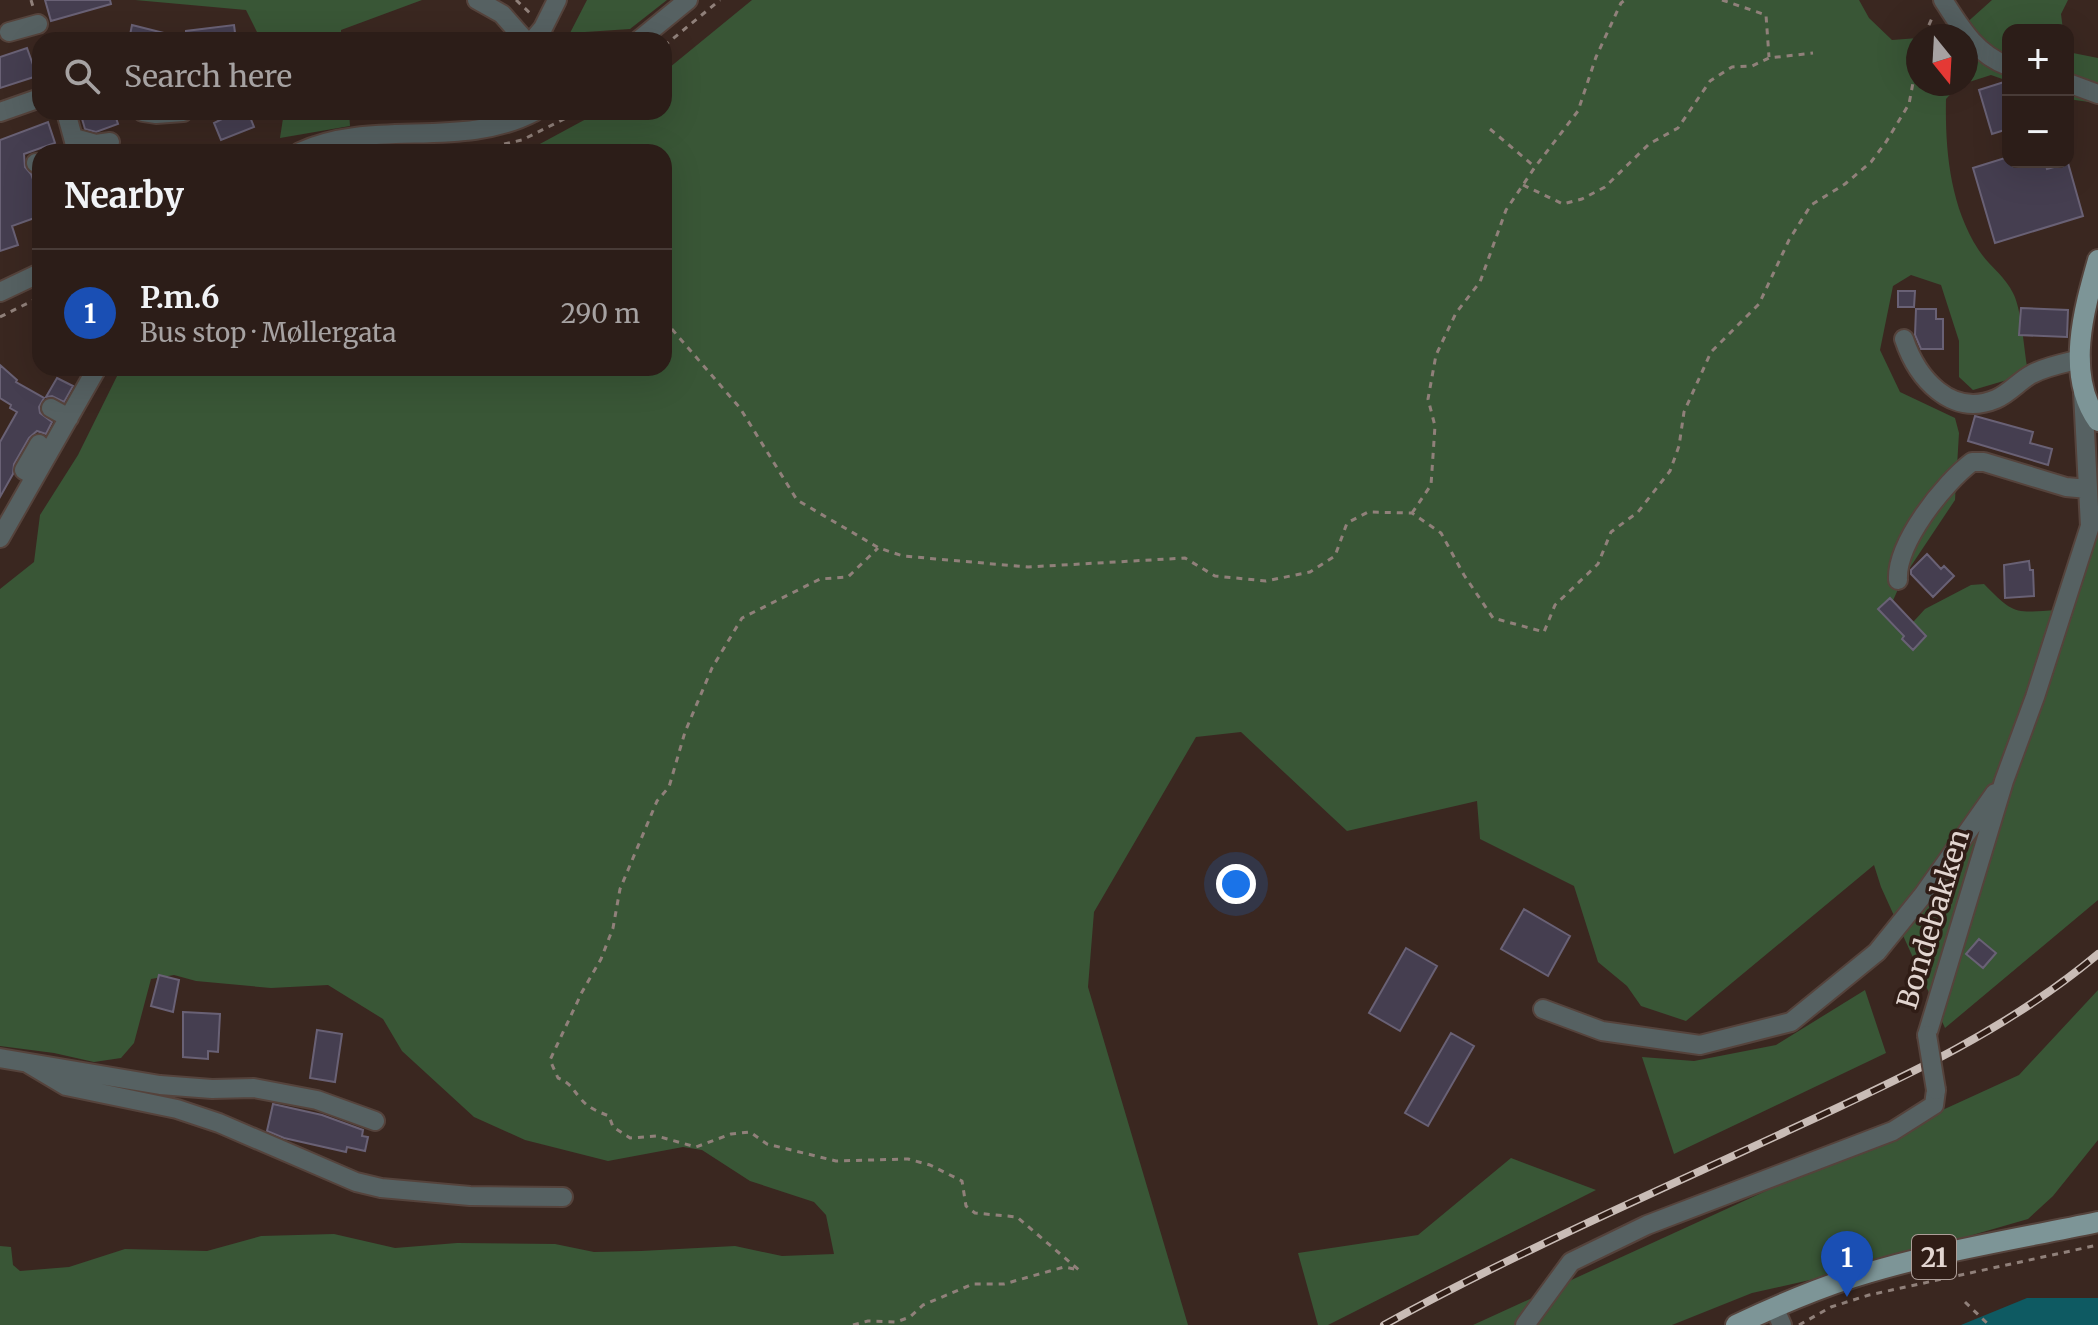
<!DOCTYPE html>
<html lang="en">
<head>
<meta charset="utf-8">
<style>
  body { margin:0; font-family:Merriweather,serif; background:#382a25; color:#f1f3f6 }
  .controls { position:absolute; right:24px; top:24px; display:grid; overflow:hidden; border-radius:16px; box-shadow:0 8px 32px #0002 }
  .controls button { width:72px; height:72px; display:grid; place-items:center; padding:0; border:0; border-bottom:2px solid #483b37; background:#2c1d18; color:#f1f3f6; font:40px sans-serif }
  .compass { position:absolute; left:1906px; top:24px; width:72px; height:72px; border-radius:50%; background:#2c1d18; box-shadow:0 8px 32px #0002; rotate:162deg }
  .you { position:absolute; left:1236px; top:884px; width:28px; height:28px; margin:-20px; border:6px solid #fff; border-radius:50%; background:#1a73e8; box-shadow:0 0 0 12px #1a73e833 }
  .badge { display:grid; place-items:center; width:52px; height:52px; border-radius:50%; background:#8bbbb9; color:#fff; font-size:26px; font-weight:700 }
  .pin { position:absolute; translate:-50% -66px; filter:drop-shadow(0 2px 4px #0008) }
  .pin::after { content:''; position:absolute; top:42px; width:28px; height:24px; background:inherit; clip-path:polygon(0 0,100% 0,50% 100%) }
  .list { margin:0; padding:0; list-style:none }
  h2 { display:flex; justify-content:space-between; align-items:center; height:104px; margin:0; padding:0 32px; font-size:34px }
  h2 small { font-size:26px; font-weight:400; color:#a6a2a2 }
  .list li { display:grid; grid-template-columns:52px 1fr auto; gap:24px; align-items:center; box-sizing:border-box; height:128px; padding:0 32px; border-top:2px solid #483b37 }
  .list b { display:block; font-size:30px; white-space:nowrap }
  .list p { margin:0; font-size:26px; white-space:nowrap; color:#a6a2a2 }
  .list em { font-size:26px; font-style:normal; color:#a6a2a2 }
  .icon { flex:none; width:44px; height:44px; fill:none; stroke:currentColor; stroke-width:2; stroke-linecap:round; stroke-linejoin:round }
  .map { position:relative; flex:none; width:2098px; height:1325px; overflow:hidden }
  .search { position:absolute; background:#2c1d18; box-shadow:0 8px 32px #0002; left:32px; top:32px; width:640px; height:88px; display:flex; align-items:center; gap:20px; box-sizing:border-box; padding:0 28px; border-radius:24px; color:#a6a2a2; font-size:30px }
  .panel { position:absolute; background:#2c1d18; box-shadow:0 8px 32px #0002; left:32px; top:144px; width:640px; height:232px; border-radius:24px }
  .map>svg:first-child { display:block }
</style>
</head>
<body>
<div class="map">
<svg width="2098" height="1325" viewBox="0 0 2098 1325">
  <rect width="100%" height="100%" fill="#3a2720"/>
  <!-- green -->
  <path fill="#395636" d="M135,0H422L341,30V40H261L246,10Z
    M587,0H667L630,29L570,33Z
    M752,0H1859L1869,18L1892,40L1918,38V84H1965L1958,86L1946,99C1945,150 1950,205 1978,249C1988,265 2005,276 2013,293C2021,307 2024,348 2027,366L2024,375L1973,390L1959,377V341L1941,285L1911,275L1893,286L1880,350L1900,392L1955,418L1959,433L1955,500L1903,578L1887,614L1903,633L1925,609L1971,585L1984,584C2014,615 2015,613 2057,610L2079,538L2085,487L2098,468V900L1945,1028L1881,887L1874,865L1686,1021L1641,1006L1627,986L1598,962L1574,886L1480,839L1477,801L1347,831L1241,732L1196,737L1094,912L1088,987L1188,1325H0V1246L11,1247L13,1265L20,1271L69,1267L125,1249L207,1251L261,1236L334,1234L395,1248L457,1243L555,1244L594,1252L641,1251L735,1246L782,1256L834,1254L826,1215L814,1202L750,1181L702,1150L683,1147L608,1161L525,1140L474,1117L402,1051L383,1019L328,985L271,988L196,981L174,975L151,979L134,1043L121,1058L94,1062L54,1053L0,1046V589L34,562L40,515L78,455L121,368H664V152H525L599,112H664V72Z
    M1992,0H2068L2061,14L2063,30H2008V81L1991,75L1966,83V36H1947L1953,35Z
    M2068,52L2098,58V100L2089,102L2068,99Z
    M284,112H349L350,126L280,138Z
    M1865,990L1886,1053L1674,1154L1642,1057L1694,1061L1776,1045Z
    M2098,990V1140L2053,1196L2028,1219L1841,1273L1752,1293L1672,1325H1473L2019,1075Z
    M1511,1158L1596,1190L1328,1325H1318L1298,1253L1418,1235Z"/>
  <!-- water -->
  <path fill="#0e5a62" d="M2027,1298H2098V1325H1961Z"/>
  <!-- building -->
  <path fill="#453e50" stroke="#696175" stroke-width="2" d="M45,0H110L111,4L51,21Z
    M132,25L172,35V40H129Z
    M234,25L236,40H186V31Z
    M27,48L37,76L0,88V57Z
    M2004,82L2008,95V129L1992,134L1979,90Z
    M80,112H114L118,124L96,132L85,129Z
    M236,112H248L254,127L221,140L214,123Z
    M48,122L55,143L24,154L25,167L31,174L40,198V216L12,226L18,245L0,251V140Z
    M2008,157V162H2045L2047,169L2068,163L2083,216L1995,243L1973,168Z
    M1898,291H1915L1914,307H1898Z
    M2021,308L2068,310L2067,337L2019,335Z
    M1916,309H1936V319H1943V349H1921L1915,335Z
    M0,365L17,380L16,382L44,398L39,407L40,413L52,422L46,434L37,431L29,438L14,464L13,474L0,497V442L17,412L10,408L11,405L0,398Z
    M57,378L73,386L64,402L52,396L46,397Z
    M1975,416L2033,432L2030,443L2052,449L2048,465L1968,441Z
    M1927,554L1941,569L1944,566L1954,576L1933,597L1911,574V570Z
    M2029,561L2030,570H2033L2034,596L2005,598L2004,565Z
    M1890,598L1926,636L1913,650L1902,639L1904,636L1878,609Z
    M1524,909L1570,936L1548,976L1501,949Z
    M1979,939L1996,953L1983,968L1966,954Z
    M1406,948L1437,966L1400,1031L1369,1013Z
    M159,975L179,980L173,1012L151,1006Z
    M183,1012L220,1014L218,1052L208,1051V1059L183,1057Z
    M317,1030L342,1034L335,1082L310,1078Z
    M1451,1033L1474,1046L1428,1126L1405,1113Z
    M273,1104L322,1115L363,1130L362,1136L368,1137L365,1151L347,1147L346,1152L284,1138L267,1131Z"/>
  <g fill="none" stroke-linecap="round" stroke-linejoin="round">
    <!-- minor casing -->
    <g stroke="#55433c" stroke-width="22">
      <path id="minor" d="M477,0L502,14L525,40
        M1943,0C1961,28 1976,54 2008,66
        M9,32L38,24
        M533,40L543,28L557,0
        M639,40L688,0
        M2068,83L2098,94
        M0,112L40,98
        M66,112L77,152
        M143,112L156,114L183,112
        M74,138L96,144L110,142
        M300,152C373,118 462,150 534,112
        M36,163L40,164
        M0,292L40,273
        M1904,339C1917,378 1951,418 1996,399C2010,393 2020,380 2032,374C2047,366 2065,363 2081,359
        M51,408L69,418
        M35,476L24,470L39,444
        M0,538L97,368
        M1898,580C1896,543 1944,483 1972,462H1984L2066,487L2088,489
        M1543,1009L1602,1031L1700,1045L1791,1022L1877,952L1923,895L1995,793
        M1927,1035L2004,781L2035,697L2090,526L2083,393
        M0,1058L160,1085L212,1089L254,1088L317,1100L375,1121
        M29,1064L66,1086L177,1109L219,1123L356,1182L381,1188L470,1196L563,1197
        M1774,1307L1782,1325
        M1525,1325L1571,1262L1647,1225L1893,1131L1934,1105L1936,1090"/>
    </g>
    <!-- major casing -->
    <g stroke="#55433c" stroke-width="24">
      <path id="major" d="M2098,260C2084,309 2065,375 2098,421
        M1736,1325C1774,1307 1813,1290 1854,1277C1933,1252 2017,1239 2098,1222"/>
    </g>
    <!-- path -->
    <path stroke="#90807a" stroke-width="3" stroke-dasharray="6 6" stroke-linecap="butt" d="M31,0L34,10
      M516,0L531,14
      M1722,0L1766,15L1769,57
      M1924,36L1932,18
      M664,46L720,0
      M1490,129L1535,167
      M469,152L522,140L578,112
      M1523,185L1563,204L1582,199L1605,187L1649,144L1678,128L1710,81L1732,67L1752,66L1769,58L1813,53
      M0,317L40,297
      M664,320L740,408L797,500L879,548L903,556L1028,567L1185,558L1215,576L1266,581L1310,572L1335,556L1347,523L1368,512L1412,513L1441,533L1464,575L1493,618L1544,632L1555,605L1598,564L1611,532L1638,512L1670,471L1679,446L1684,412L1711,352L1759,304L1789,240L1811,205L1845,184L1871,162L1886,142L1909,104L1918,56
      M1412,513L1431,485L1435,426L1428,399L1436,355L1456,313L1480,282L1506,210L1535,167L1578,111L1596,57L1621,3L1625,0
      M1965,1302L1989,1325
      M853,1325L868,1321L896,1322L910,1317L923,1305L973,1284H1004L1064,1267L1079,1270L1017,1217L975,1213L966,1206L962,1181L930,1165L908,1159L836,1161L767,1144L750,1132L731,1134L696,1147L657,1136L630,1138L613,1127L609,1116C599,1112 588,1108 581,1099C572,1089 571,1083 558,1078L550,1060L582,992L601,959L613,928L620,889L657,801L669,787L685,732L712,668L742,618L820,579L848,577L878,548
      M1799,1325L1831,1307L1869,1295L2098,1245"/>
    <!-- minor -->
    <use href="#minor" stroke="#566162" stroke-width="18"/>
    <!-- major -->
    <use href="#major" stroke="#7d9597" stroke-width="20"/>
    <!-- rail casing -->
    <g stroke="#c9bcb6" stroke-width="8">
      <path id="rail" d="M1384,1325C1513,1254 1649,1195 1783,1133C1893,1082 2004,1033 2098,954"/>
    </g>
    <!-- rail -->
    <use href="#rail" stroke="#301d16" stroke-width="5" stroke-dasharray="15" stroke-linecap="butt"/>
    <!-- minor-bridge casing -->
    <g stroke="#55433c" stroke-width="22" stroke-linecap="butt">
      <path id="minor-bridge" d="M1927,1035L1936,1090"/>
    </g>
    <!-- minor-bridge -->
    <use href="#minor-bridge" stroke="#566162" stroke-width="18"/>
  </g>
  <g text-anchor="middle" dominant-baseline="central" stroke-width="7" stroke-linejoin="round" paint-order="stroke">
    <!-- shield labels -->
    <rect fill="#301d16" stroke="#ad9e98" stroke-width="2" x="1912" y="1235" width="44" height="44" rx="6"/>
    <g font-size="26" font-weight="bold" fill="#e2d5d0">
      <text x="1934" y="1257">21</text>
    </g>
    <!-- street labels -->
    <g font-size="28" fill="#e2d5d0" stroke="#301d16">
      <text transform="translate(1933 919) rotate(-73)">Bondebakken</text>
    </g>
  </g>
</svg>
<div class="controls">
<button>+</button>
<button>−</button>
</div>
<svg class="compass" viewBox="-18 -18 36 36"><path d="M0-13l5 13h-10z" fill="#e53935"/><path d="M0 13l5-13h-10z" fill="#a6a2a2"/></svg>
<div class="you"></div>
<div class="pin badge" style="left:1847px;top:1297px;background:#1a4fb4">1</div>
<div class="search"><svg class="icon" aria-label="search" viewBox="0 0 24 24"><circle cx="10" cy="10" r="6"/><path d="M15 15l6 6"/></svg>Search here</div>
<section class="panel">
<h2>Nearby<small></small></h2>
<ul class="list">
<li><span class="badge" style="background:#1a4fb4">1</span><div><b>P.m.6</b><p>Bus stop · Møllergata</p></div><em>290 m</em></li>
</ul>
</section>
</div>
</body>
</html>
